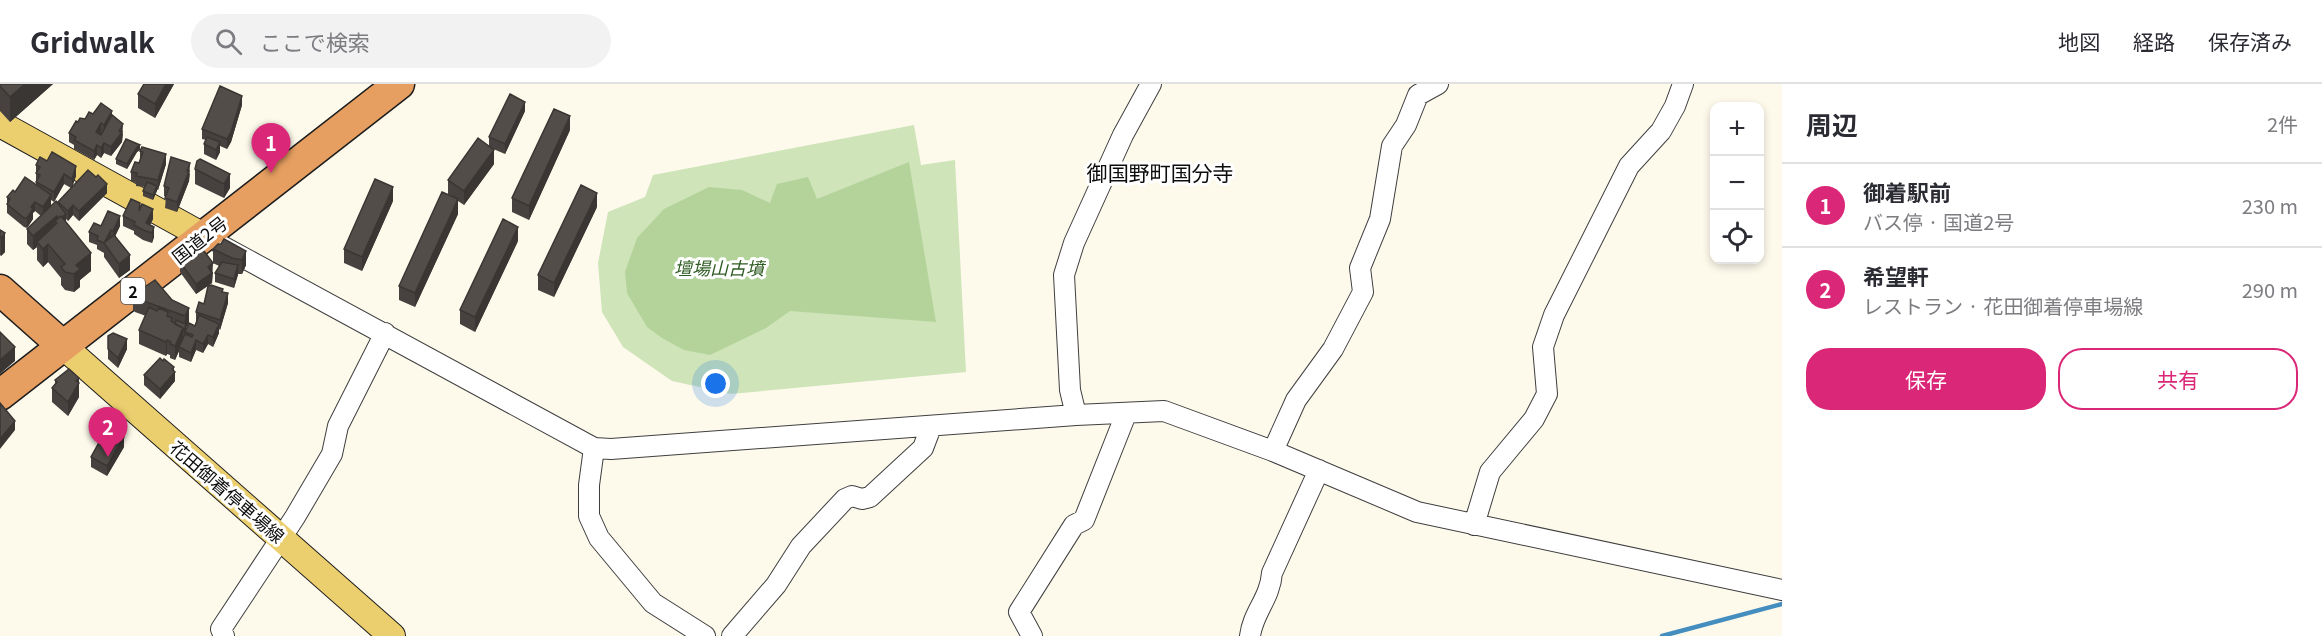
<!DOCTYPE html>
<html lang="ja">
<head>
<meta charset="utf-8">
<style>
  body { margin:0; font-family:Georgia,"Noto Sans JP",serif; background:#f2f2f3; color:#2b2b33 }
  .controls { position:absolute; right:18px; top:18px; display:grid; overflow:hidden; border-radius:12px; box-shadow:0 3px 9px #0003 }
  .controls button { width:54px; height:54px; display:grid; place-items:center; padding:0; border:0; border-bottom:2px solid #e1e1e2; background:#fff; color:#2b2b33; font:30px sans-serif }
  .you { position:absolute; left:716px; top:300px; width:21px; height:21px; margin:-15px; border:4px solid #fff; border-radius:50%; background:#1a73e8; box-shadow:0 0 0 9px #1a73e833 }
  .badge { display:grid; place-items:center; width:39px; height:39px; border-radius:50%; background:#db2777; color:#fff; font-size:20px; font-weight:700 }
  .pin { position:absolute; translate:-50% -50px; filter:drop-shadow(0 2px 3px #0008) }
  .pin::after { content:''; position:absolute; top:32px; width:21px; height:18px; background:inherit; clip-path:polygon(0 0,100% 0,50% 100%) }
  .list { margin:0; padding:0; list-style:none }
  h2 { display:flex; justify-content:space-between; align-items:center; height:78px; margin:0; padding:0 24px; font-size:26px }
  h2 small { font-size:20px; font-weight:400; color:#7c7c81 }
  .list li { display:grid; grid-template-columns:39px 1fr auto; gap:18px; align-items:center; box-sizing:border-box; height:84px; padding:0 24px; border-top:2px solid #e1e1e2 }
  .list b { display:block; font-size:22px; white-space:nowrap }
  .list p { margin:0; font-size:20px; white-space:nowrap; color:#7c7c81 }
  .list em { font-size:20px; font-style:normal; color:#7c7c81 }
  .actions { display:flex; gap:12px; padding:18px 24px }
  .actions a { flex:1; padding:14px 0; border:2px solid #db2777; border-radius:24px; text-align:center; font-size:21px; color:#db2777 }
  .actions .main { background:#db2777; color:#fff }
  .icon { flex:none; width:33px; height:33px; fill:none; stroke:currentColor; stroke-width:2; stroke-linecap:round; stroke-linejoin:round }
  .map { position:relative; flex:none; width:1782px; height:552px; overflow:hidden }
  header { display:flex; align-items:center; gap:36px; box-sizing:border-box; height:84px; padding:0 30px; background:#fff; border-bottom:2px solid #e1e1e2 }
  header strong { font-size:28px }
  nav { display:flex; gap:33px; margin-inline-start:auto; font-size:21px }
  .search { width:420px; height:54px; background:#f2f2f3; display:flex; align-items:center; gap:15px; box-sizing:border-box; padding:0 21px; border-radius:33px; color:#7c7c81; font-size:22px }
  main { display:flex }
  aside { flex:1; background:#fff }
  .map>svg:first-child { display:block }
</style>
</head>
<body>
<header>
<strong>Gridwalk</strong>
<div class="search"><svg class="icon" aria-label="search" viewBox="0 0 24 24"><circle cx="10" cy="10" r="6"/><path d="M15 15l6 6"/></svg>ここで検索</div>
<nav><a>地図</a><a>経路</a><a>保存済み</a></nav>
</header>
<main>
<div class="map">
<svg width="1782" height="552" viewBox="0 0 1782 552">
  <rect width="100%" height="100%" fill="#fdfaec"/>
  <!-- green -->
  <path fill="#cfe4b9" d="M914,41L921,81L955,76L966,288L731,310L672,297L623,263L602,228L598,179L608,128L645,113L653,91Z"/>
  <!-- forest -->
  <path fill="#b3d39a" d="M909,78L936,238L790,227L766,244L710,271L684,266L662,254L647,243L627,209L625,188L637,154L664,125L709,103L742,106L770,119L777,100L808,93L817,115Z"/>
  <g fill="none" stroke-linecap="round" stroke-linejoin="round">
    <!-- stream -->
    <path stroke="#448dbf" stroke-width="4.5" d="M1662,552L1782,520"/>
    <!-- minor casing -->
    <g stroke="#3f3f3f" stroke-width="22">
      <path id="minor" d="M222,162L594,364L611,365L1076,331L1164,327L1273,367L1417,428L1782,506
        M1076,331L1070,306L1064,191L1074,159L1123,51L1151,0
        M594,364L589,401V432L599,454L653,519L705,552
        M1273,367L1296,316L1333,265L1363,208L1360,184L1380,135L1392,62L1406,41L1418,11L1438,0
        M1474,441L1490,388L1534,335L1547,310L1543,263L1554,231L1629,82L1661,47L1675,22L1683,0
        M224,552L221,545L295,433L332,370L338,342L385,249
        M732,552L776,501L801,462L845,415L852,412L862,415L870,413L923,364L931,343
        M1032,552L1019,528L1074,441L1084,436L1126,330
        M1250,552C1253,528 1270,515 1272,489L1319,386"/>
    </g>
    <!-- major casing -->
    <g stroke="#1d1d1d" stroke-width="28">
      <path id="major" d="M0,40L203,152
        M63,262L392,552"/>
    </g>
    <!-- highway casing -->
    <g stroke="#1d1d1d" stroke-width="33">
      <path id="highway" d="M0,206L63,262
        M0,311L399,0"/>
    </g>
    <!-- minor -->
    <use href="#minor" stroke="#fff" stroke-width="20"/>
    <!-- major -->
    <use href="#major" stroke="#ebce6e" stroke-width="26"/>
    <!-- highway -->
    <use href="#highway" stroke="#e69f61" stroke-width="30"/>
  </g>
  <!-- wall -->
  <path fill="#47423f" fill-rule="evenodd" d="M0,0H53L10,38L0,27Z
    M174,0L155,34L138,24V10Z
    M242,21L231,58L227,65L220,62V68L216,76L204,70V60L206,56L202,55V45Z
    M525,27L505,70L491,64L494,80L464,121L458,117V130L415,223L399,216V202L452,112L448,110V96L489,62V53Z
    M93,30L112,31L123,50L122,58L111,72L104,69L101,74L97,71L94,76L74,65V61L69,58V49L78,38L85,35Z
    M570,46L529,136L512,128V114Z
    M140,66L137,68L127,85L116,80V75Z
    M140,67L166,80L158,106H157L153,116L143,112V107L145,103L136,102V99L131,97V88L139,79L140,76Z
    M36,81L76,92L72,102L107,109L79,137L73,131L68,137L66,135V138L91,187L80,196V203L74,208L65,206L61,201V194L48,178L43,183L37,176V163L33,166L27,160V145L41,132L35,127L33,129V135L27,144L24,143L7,129V113L15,108L36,101ZM64,100L71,104L58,119L51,122V116L54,118Z
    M195,85L230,90V104L224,114L195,100Z
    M190,89L189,97L177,128L165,124L166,113L164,112V102Z
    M393,117L362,187L344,179V165Z
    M597,123L554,213L538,206V191Z
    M123,132L153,135L150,141L154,153L152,159L143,156L134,150V147L123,142Z
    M101,142H120L115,152L130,186L119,194L104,173V169L97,165V161L89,158V148Z
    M0,146L5,168L1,172L0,171Z
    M224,155L246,181L242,190H238L234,204L215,198V189L219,182L213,179V165L221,160Z
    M518,157L475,248L460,240V226Z
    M180,178L213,188L212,199L196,210L180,188Z
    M223,208L228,219L220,246L219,245V249L213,263L208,260L203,269L196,266L191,278L179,273V267L175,276L170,274V271L167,270L166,272L139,260V246L146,232L135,228L133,226V211L172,216L189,238L186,244L195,242L196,238V228L204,220Z
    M108,252L127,265L118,284L108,275Z
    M174,287L175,297L160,315L144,301V291Z
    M79,294V313L68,332L52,318V304L55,300V296Z
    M124,363L107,392L91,383V373Z"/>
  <!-- shaded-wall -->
  <path fill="#3a3633" d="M25,0H53L10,38V13Z
    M166,0H174L155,34V20Z
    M242,12V21L231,58L227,65V55Z
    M525,18V27L505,70V60Z
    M112,27V36L104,50V41Z
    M570,32V46L529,136V122Z
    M101,39V48L96,58V48Z
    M123,40L122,58L111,72V63Z
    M220,58V68L216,76V66Z
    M104,59V69L101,74V64Z
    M97,61V71L94,76V67Z
    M140,61V66L137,68L127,85V80L137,63Z
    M494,66V80L464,121V107Z
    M166,70V80L158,106V96Z
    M190,79L189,97L177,128V118Z
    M76,82V92L72,104V95Z
    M64,90V100L54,118V108Z
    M230,90V104L224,114V100Z
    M107,100V109L79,137V127Z
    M157,102V107L153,116V111Z
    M393,103V117L362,187V173Z
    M597,109V123L554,213V199Z
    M51,111V121L43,133V123Z
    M458,115V130L415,223V209Z
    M35,118V127L33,129V135L27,144V134L31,123Z
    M73,121V131L68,137V127Z
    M153,125V135L146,149V139Z
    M66,130V144L59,135Z
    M57,132V147V139L55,137V149L37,158V163L33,166V152Z
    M120,132V142L113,157V147Z
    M154,143V153L152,159V149Z
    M518,143V157L475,248V233Z
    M111,146V156L105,160Z
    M5,149V168L1,172V154Z
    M48,160V178L43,183V165Z
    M246,167V181L242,190V176Z
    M91,169V187L80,196V203L74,208V190L76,181Z
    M130,171V186L119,194V180Z
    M213,179L212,199L196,210V200L208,183Z
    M238,181V191L234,204V195Z
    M228,209V219L220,246V236Z
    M189,224V238L186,243V249L185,248L184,256L185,232Z
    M219,240V249L213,263V253Z
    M183,244V258L179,263V267L175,276V262Z
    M208,251V260L203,269V260Z
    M127,255V265L118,284V274Z
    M167,256V270L166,272V258Z
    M196,256V266L191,278V269Z
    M15,263V277L0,290V276Z
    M174,283V289L175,288V297L160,315V305Z
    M79,294V313L68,332V318L76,297Z
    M15,337V346L0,365V355Z
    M124,353V363L107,392V382Z"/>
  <!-- building -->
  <path fill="#534d49" stroke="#3a3633" stroke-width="1.5" d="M0,0H25L10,13L0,2Z
    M144,0H166L155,20L138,10Z
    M220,2L242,12L231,48L227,55L202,45Z
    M510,10L525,18L505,60L489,53Z
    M101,19L112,27L104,41L101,39L96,48L101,51L112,31L123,40L119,47L122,48L111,63L104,59L101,64L97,61L94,67L74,56L76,53L69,49L76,37L78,38L80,34L85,35L89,28L93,30Z
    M554,25L570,32L529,122L512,114Z
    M207,53L220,58L216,66L204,60Z
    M478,54L494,66L464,107L448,96Z
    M126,55L140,61L137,63L127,80L116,75Z
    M142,63L166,70L158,96L136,92L137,89L131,88L135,78L139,79L143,68L140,67Z
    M52,68L76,82L72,95L64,90L54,108L36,98L40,91L36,89L40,83L36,81L40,73L47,77Z
    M171,73L190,79L187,87H189L177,118L165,114L169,104L164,102Z
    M200,75L230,90L224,100L195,85L197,77Z
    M88,86L96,93L98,91L107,100L79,127L73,121L68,127L58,118Z
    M25,93L51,111L43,123L35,118L31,123L33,125L27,134H24L7,120L10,115L7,113L13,106L15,108Z
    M375,95L393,103L362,173L344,165Z
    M147,98L157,102L153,111L143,107Z
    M581,101L597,109L554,199L538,191Z
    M442,108L458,115L415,209L399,202Z
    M131,115L140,119L139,127L142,120L153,125L146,139L154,143L152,149L143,146L134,141L135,138L123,132Z
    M56,117L66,130L62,133L61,132L58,134L57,132L33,152L27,145Z
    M108,127L120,132L113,147L111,146L104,159L97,156L98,152L89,148L94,139L101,142Z
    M61,132L91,169L76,181L80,185L74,190L65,188L61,183L65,180L48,160L43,165L37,158L57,139L55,137Z
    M503,135L518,143L475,233L460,226Z
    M0,146L5,149L1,154L0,153Z
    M114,151L130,171L119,180L104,159Z
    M224,155L246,167L242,176L232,174L213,165L218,160H221Z
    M201,163L213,179L208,183L212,189L196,200L180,178Z
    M222,178L238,181L234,195L215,189Z
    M155,196L172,216L189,224L185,232L135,214L133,211Z
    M211,201L223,205L222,208L228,209L220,236L196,228L199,218L204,220L208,202Z
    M149,223L157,227L159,224L168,228L167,232L172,234L171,237L183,244L175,262L170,260L171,258L167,256L166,258L139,246Z
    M199,231L219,240L213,253L208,251L203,260L196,256L191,269L179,263L185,250L192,253L193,251L185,248L189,239L195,242Z
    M176,236L186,240L184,247L183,244L175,240Z
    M0,248L15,263L0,276Z
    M113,249L127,255L118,274L108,265V252Z
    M160,274L163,277L164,275L174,283L172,285L175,288L160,305L144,291Z
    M69,285L79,294L76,297L79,299L68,318L52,304L57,298L55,296Z
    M0,319L15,337L0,355Z
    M107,344L124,353L107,382L91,373Z"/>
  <g text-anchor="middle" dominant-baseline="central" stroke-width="6" stroke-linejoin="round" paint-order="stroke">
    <!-- shield labels -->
    <rect fill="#fff" stroke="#555" stroke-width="1.5" x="121" y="194" width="24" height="26" rx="4.5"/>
    <g font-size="16" font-weight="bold" fill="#0c0c0c">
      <text x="133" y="207">2</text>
    </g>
    <!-- street labels -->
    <g font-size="18" fill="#0c0c0c" stroke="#fff">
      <text transform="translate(199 155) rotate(-38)">国道2号</text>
      <text transform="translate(228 407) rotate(41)">花田御着停車場線</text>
    </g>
    <!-- park labels -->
    <g font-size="18" font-style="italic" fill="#2e5c23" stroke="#fff">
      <text x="719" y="183">壇場山古墳</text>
    </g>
    <!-- quarter labels -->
    <g font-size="21" fill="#0c0c0c" stroke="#fff">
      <text x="1160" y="88">御国野町国分寺</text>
    </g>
  </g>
</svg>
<div class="controls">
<button>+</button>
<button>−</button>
<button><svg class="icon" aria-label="locate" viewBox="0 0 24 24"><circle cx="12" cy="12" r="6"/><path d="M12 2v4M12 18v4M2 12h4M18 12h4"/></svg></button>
</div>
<div class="you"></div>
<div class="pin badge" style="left:271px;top:89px">1</div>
<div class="pin badge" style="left:108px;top:373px">2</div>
</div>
<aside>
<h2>周辺<small>2件</small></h2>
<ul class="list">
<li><span class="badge">1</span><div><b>御着駅前</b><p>バス停 · 国道2号</p></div><em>230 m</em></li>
<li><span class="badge">2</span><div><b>希望軒</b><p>レストラン · 花田御着停車場線</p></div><em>290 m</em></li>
</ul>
<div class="actions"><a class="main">保存</a><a>共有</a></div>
</aside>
</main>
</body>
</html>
